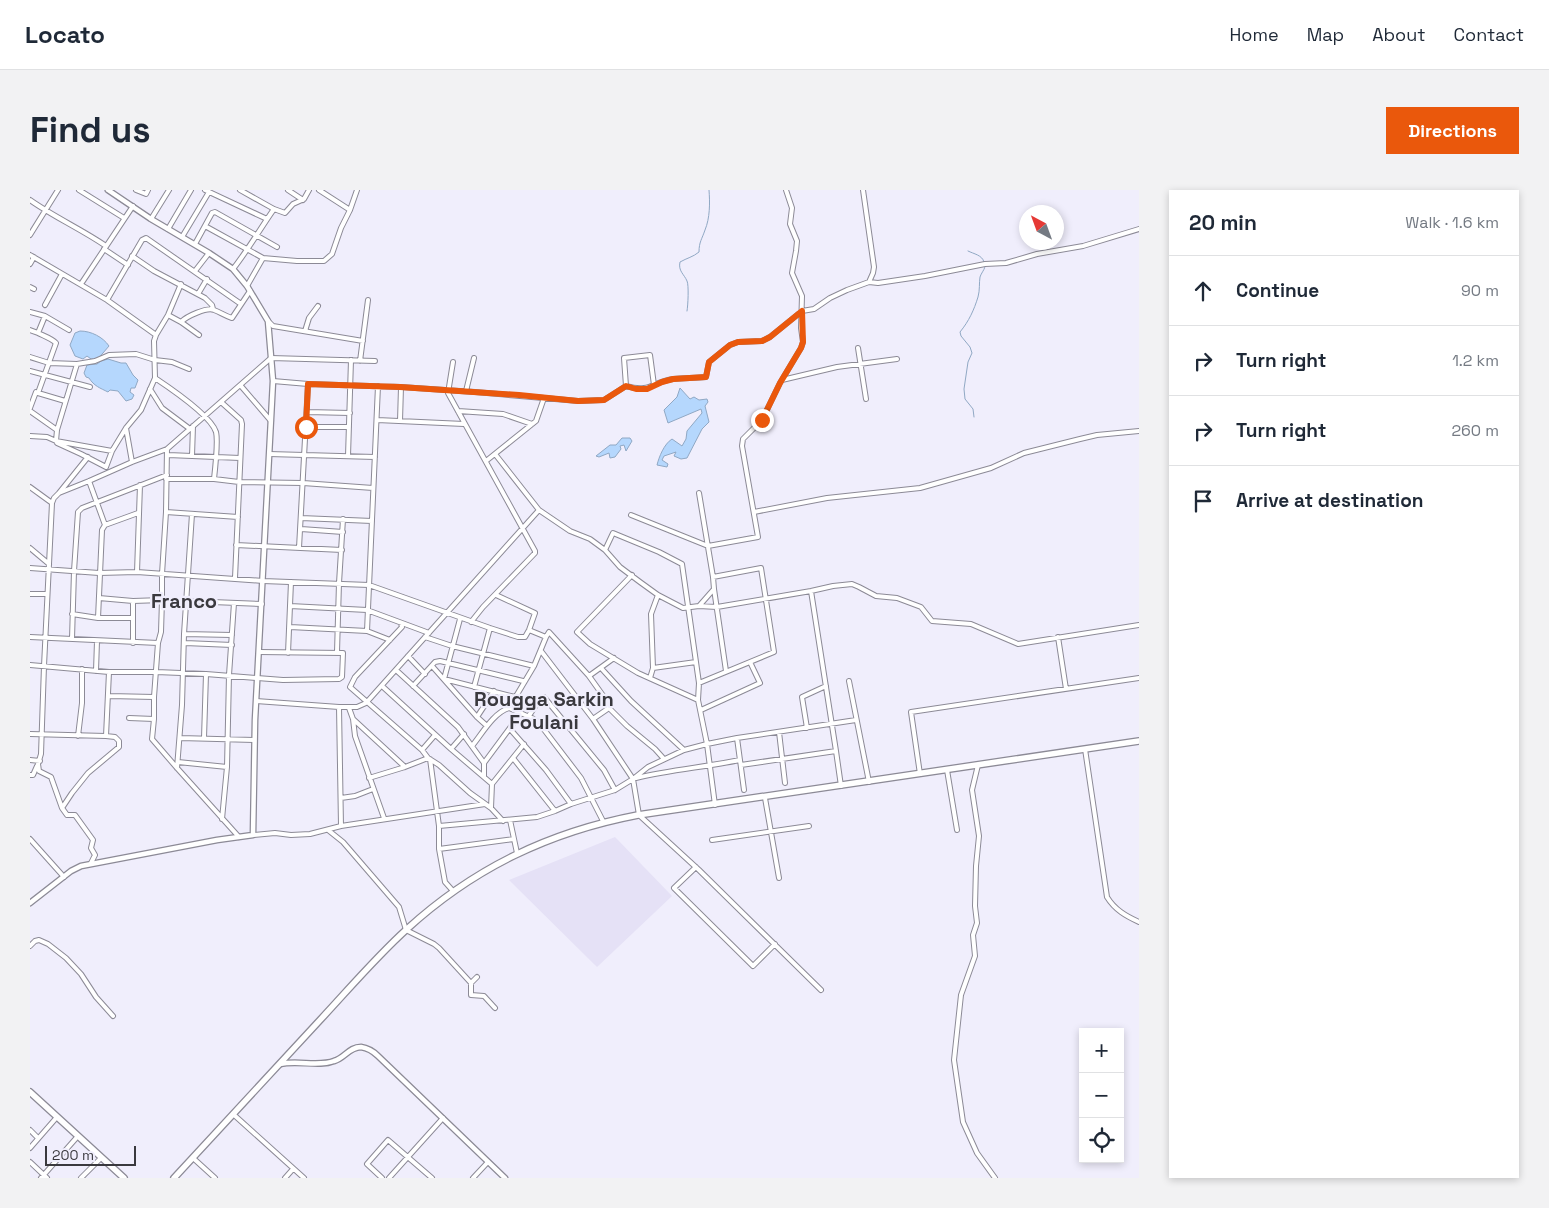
<!DOCTYPE html>
<html lang="en">
<head>
<meta charset="utf-8">
<style>
  body { margin:0; font-family:"Space Grotesk",sans-serif; background:#f2f2f3; color:#1f2937 }
  .controls { position:absolute; right:15px; bottom:15px; display:grid; overflow:hidden; border-radius:0px; box-shadow:0 2px 8px #0003 }
  .controls button { width:45px; height:45px; display:grid; place-items:center; padding:0; border:0; border-bottom:1px solid #e0e1e3; background:#fff; color:#1f2937; font:25px sans-serif }
  .compass { position:absolute; left:989px; top:15px; width:45px; height:45px; border-radius:50%; background:#fff; box-shadow:0 2px 8px #0003; rotate:319deg }
  .scale { position:absolute; left:15px; bottom:12px; width:91px; box-sizing:border-box; padding-left:5px; border:2px solid #3a393e; border-top:0; font-size:14px; line-height:18px; white-space:nowrap; color:#3a393e; -webkit-text-stroke:4px #f0eefc; paint-order:stroke }
  .stop { position:absolute; width:15px; height:15px; margin:-11px; border:4px solid #ea580c; border-radius:50%; background:#fff }
  .stop.end { background:#ea580c; border-color:#fff; box-shadow:0 1px 5px #0008 }
  .list { margin:0; padding:0; list-style:none }
  h2 { display:flex; justify-content:space-between; align-items:center; height:65px; margin:0; padding:0 20px; font-size:21px }
  h2 small { font-size:16px; font-weight:400; color:#747a83 }
  .list li { display:grid; grid-template-columns:32px 1fr auto; gap:15px; align-items:center; box-sizing:border-box; height:70px; padding:0 20px; border-top:1px solid #e0e1e3 }
  .list b { display:block; font-size:19px; white-space:nowrap }
  .list em { font-size:16px; font-style:normal; color:#747a83 }
  .icon { flex:none; width:28px; height:28px; fill:none; stroke:currentColor; stroke-width:2; stroke-linecap:round; stroke-linejoin:round }
  .map { position:relative; flex:none; width:1109px; height:988px; overflow:hidden; border-radius:0px }
  header { display:flex; align-items:center; gap:30px; box-sizing:border-box; height:70px; padding:0 25px; background:#fff; border-bottom:1px solid #e0e1e3 }
  header strong { font-size:24px }
  nav { display:flex; gap:28px; margin-inline-start:auto; font-size:18px }
  .intro { display:flex; align-items:center; justify-content:space-between; box-sizing:border-box; height:120px; padding:0 30px }
  h1 { margin:0; font-size:35px }
  .button { padding:12px 22px; border-radius:0px; background:#ea580c; color:#fff; font-size:18px; font-weight:700 }
  main { display:flex; gap:30px; padding:0 30px }
  aside { flex:1; background:#fff; border-radius:0px; box-shadow:0 2px 8px #0003 }
  .map>svg:first-child { display:block }
</style>
</head>
<body>
<header>
<strong>Locato</strong>
<nav><a>Home</a><a>Map</a><a>About</a><a>Contact</a></nav>
</header>
<div class="intro"><h1>Find us</h1><a class="button">Directions</a></div>
<main>
<div class="map">
<svg width="1109" height="988" viewBox="0 0 1109 988">
  <rect width="100%" height="100%" fill="#f0eefc"/>
  <!-- built -->
  <path fill="#e5e1f6" d="M585,647L642,706L567,777L479,690Z"/>
  <!-- water -->
  <path fill="#b5d7fd" stroke="#90a8c4" d="M50,141C61,141 73,147 79,156L67,170L61,169L57,166L53,169L45,166L40,155L45,143Z
    M78,169L91,173H96L103,185L108,190L105,198H101L100,202L104,205L102,209L96,211L88,201L80,200L78,202C70,198 64,196 59,188L56,187L54,183L57,175L67,174L71,171Z
    M650,198L660,209L664,207L669,210L677,209L678,212L675,216L679,232L672,239L657,268L651,269L644,266L646,262L634,266L632,270L638,274L637,277L627,275C629,267 634,254 642,249L652,256L656,249L657,241L672,223L671,219L638,233L634,220L647,207Z
    M592,248H600L602,251L596,261L594,255L590,256L591,259L585,267L580,268L579,263L569,267L566,266L580,255H586Z"/>
  <g fill="none" stroke-linecap="round" stroke-linejoin="round">
    <!-- stream -->
    <path stroke="#90a8c4" stroke-width="1" d="M938,61C944,64 952,65 954,72C957,78 952,81 950,87C949,93 950,100 948,107C944,120 939,131 930,142L931,146L940,157L942,163L938,172L934,199L935,209L943,219L944,227
      M657,121C658,116 659,95 657,91C654,84 648,81 650,72C657,68 663,67 669,62C669,52 672,49 675,40C680,28 680,13 679,0"/>
    <!-- minor casing -->
    <g stroke="#8c8a96" stroke-width="6">
      <path id="minor" d="M49,0L94,28
        M106,0L116,4L118,0
        M175,0L237,29
        M210,0L244,19L255,23L263,14L274,9L279,0
        M258,0L273,10
        M289,0L320,20
        M833,0L844,77L843,83L839,92
        M0,10C24,27 51,39 76,56
        M121,29L139,0
        M175,36L233,68L267,71H294L302,64L311,38L320,20L327,0
        M138,39L161,0
        M0,45L28,0
        M152,47L179,2
        M165,54L182,23L185,22L247,57
        M74,59L98,75
        M0,65L77,110L126,145L124,151L125,188C140,198 181,226 186,242C188,250 185,280 184,289
        M102,66L124,81L175,108L182,115L183,119
        M0,74L4,67
        M203,79C218,60 230,39 244,19
        M165,81L179,63
        M51,94L103,16
        M217,96L233,68
        M0,97L4,99
        M168,104L177,89
        M77,110L112,50L116,48L211,114
        M15,115L32,84
        M0,122L15,126L39,140
        M138,125L151,132L169,145
        M238,131L243,136L333,151
        M151,132C157,126 177,117 184,120C190,122 195,126 202,128L220,101
        M0,140L8,143
        M275,141L279,128L288,116
        M126,145L138,125L151,94
        M828,158L836,209
        M0,167L19,173L47,174L65,171L79,165L106,164L125,170L142,172L159,179
        M330,171L338,110
        M423,172L418,203L505,361V363L453,417L441,432
        M0,181L60,197
        M752,190L807,177L867,169
        M243,191L278,194L371,197L445,202L548,211L574,210L596,196C621,203 622,192 643,189C654,188 665,188 676,187L679,172L700,155L708,152L732,151L740,147L772,121L784,119L800,108L817,100L839,92L848,93L895,86L955,74L976,73L1007,64L1053,56L1109,39
        M211,196L241,231
        M596,196L594,168L620,165L624,195
        M120,199L132,218L160,239
        M436,201L444,168
        M8,203L35,211
        M191,212L211,230L212,234L205,388
        M0,218L6,202L8,203L26,153C21,148 14,146 8,143L15,126
        M0,221L27,240L26,251
        M428,221L473,224L502,234
        M277,222L320,223
        M347,230L434,234
        M370,231L371,197
        M276,237H319
        M96,238L102,272
        M27,240L47,174
        M0,246L17,247L26,251L82,261
        M27,251V253L51,264L76,277
        M137,259L136,322L132,384V410L131,442L128,453L124,507V529L122,549L147,578L209,647
        M239,264L345,267
        M465,264L509,320L540,341L560,349L575,360L590,377L610,392L628,405L653,418L669,416L684,399L683,387L731,378L744,462L669,493
        M138,265L210,268
        M162,266L163,236
        M318,266L321,170
        M456,271L506,231L514,208
        M76,277L82,261L96,238L111,220L125,188
        M136,289H184L209,292L273,293L343,298
        M59,291L75,335
        M0,297L22,313
        M29,303L58,267
        M669,303L683,387
        M136,322L208,327
        M724,322L797,308L890,298L961,278L994,263L1050,249L1067,245L1109,241
        M601,325L678,356L728,347L712,256L713,249L732,230L750,193L771,158L773,152L771,138L772,106L762,83L766,61L767,51L760,34L762,18L756,0
        M271,328L342,331
        M271,339L313,342
        M206,355L312,360
        M0,358L19,374
        M269,358L278,194
        M575,360L583,343L629,362L652,374L669,493L668,510
        M0,378L69,383L107,382L233,391L339,395L460,438L488,447H495L499,440L505,423L466,405
        M107,382L110,295
        M602,385L547,442L560,454L608,483L668,510L677,554L685,615
        M684,399L696,481
        M781,401L806,561
        M0,404H17
        M69,408L103,411L132,410
        M157,411L232,414
        M260,416L337,420L399,443
        M669,416L687,417L781,401L803,396L822,394L829,397L846,406L867,408L891,417L902,431L941,434L988,454L1109,435
        M42,424L68,428H103
        M68,428L72,340L75,335L108,323
        M371,433L372,437L325,487L320,497L392,560L398,568L409,575L440,603L461,618L473,631
        M260,437L337,441L360,450
        M499,440L516,447
        M337,441L348,196
        M154,444L202,445
        M0,447L128,453
        M395,447L422,456L504,476
        M1028,447L1036,499
        M42,449L44,381L48,322L52,318L137,285
        M103,453V411
        M155,453L202,455
        M511,461L563,529L603,589L609,625L669,680L791,800
        M307,462L309,393L313,329
        M258,463L261,392
        M378,466L395,484
        M0,475L79,482H126L176,484L253,490L309,489L312,487L313,463L229,462
        M402,476L447,527L457,536
        M571,478L601,511L654,560
        M623,478L666,472
        M366,480L428,537L454,573
        M66,481L67,451
        M559,486L584,468
        M620,488L623,478L621,424L628,405
        M414,489L485,507
        M414,489L430,429
        M819,491L839,592
        M352,496L421,559L462,594
        M383,496L405,472L410,471L493,491
        M444,497L460,438
        M79,506L124,507
        M226,511L309,517L311,636
        M309,517H327L336,513L509,320
        M319,518L323,529L325,546L354,628
        M479,518L504,476L516,447L519,442L559,486L574,507L579,518L597,536L625,559L634,569
        M671,520L730,493L720,472
        M447,527L464,501
        M498,527L511,508L514,507L574,580L585,600
        M99,528L124,529
        M323,529L375,577
        M563,529L579,518
        M777,538L772,507L796,496
        M480,539L516,580L541,614
        M749,542L755,593
        M0,544L76,546L85,547L89,551V557L58,583L42,603L32,618L37,625H45L63,650L61,658L65,665L61,673
        M48,546L52,513V479
        M76,546L79,482
        M150,548L224,550
        M174,548L176,484
        M707,548L714,600
        M442,556C452,544 463,523 479,518L502,528L509,533L551,588L574,633
        M421,559L434,544
        M1055,559L1077,707C1085,720 1096,726 1109,732
        M392,560L405,545
        M483,568L525,621
        M400,569L409,636V659L484,649
        M0,570L10,571
        M148,572L197,577
        M711,575L806,561L811,596
        M948,575L942,600L949,646L946,676L945,716L947,733L943,745L945,766L931,805L924,870L933,932L947,963L965,988
        M147,578L152,515L154,444L162,324
        M917,580L927,640
        M890,584L881,522L1109,488
        M0,585H3L7,576
        M454,587V573L491,523
        M339,588L375,577L398,568
        M606,588C640,580 675,577 710,570
        M311,608L325,606L343,599
        M735,608L749,688
        M32,618L21,587L9,581L8,574L11,564L14,476L22,313L24,308L29,303L59,291L102,272L137,259L241,168L345,171
        M461,618L462,594L494,554
        M192,629L197,577L199,485L204,413
        M480,630L487,663
        M409,636L507,627L525,621L541,614L585,600L603,589L618,577L654,560L677,554L707,548L826,530
        M298,640L313,652L369,717L376,740L404,754L409,758L441,793V805L454,806L465,818
        M223,645L245,643L261,645L280,644L311,636L455,614
        M0,649L34,687
        M682,650L779,636
        M409,659L415,692L423,701
        M666,677L644,698L723,776L745,754
        M0,756L5,751L9,750L18,754L36,768L51,784L66,807L83,826
        M441,793L447,787
        M203,924L274,988
        M0,940L8,948
        M0,958L27,927
        M163,968L185,988
        M0,972L17,988
        M11,988L48,946
        M51,988L71,968
        M255,988L263,979
        M352,988L337,974L358,950L402,988
        M359,988L413,928
        M443,988L458,972"/>
    </g>
    <!-- tertiary casing -->
    <g stroke="#8c8a96" stroke-width="7">
      <path id="tertiary" d="M0,713L41,681L51,676L187,650L223,645L225,530L243,191L238,131L217,96L203,79L179,63L121,29L78,0
        M250,874C268,870 289,877 304,871C315,868 319,857 331,857C338,858 344,862 348,866L475,988"/>
    </g>
    <!-- trunk casing -->
    <g stroke="#8c8a96" stroke-width="8">
      <path id="trunk" d="M0,902L94,988
        M144,988C193,935 242,882 291,829C319,799 346,767 377,739C444,678 519,642 608,625L1109,551"/>
    </g>
    <!-- minor -->
    <use href="#minor" stroke="#fff" stroke-width="4"/>
    <!-- tertiary -->
    <use href="#tertiary" stroke="#fff" stroke-width="4.5"/>
    <!-- trunk -->
    <use href="#trunk" stroke="#fff" stroke-width="5.5"/>
  </g>
  <g fill="none" stroke-linecap="round" stroke-linejoin="round">
    <!-- route -->
    <path stroke="#ea580c" stroke-width="6" d="M276,237L278,194L370,197L489,205L548,211L574,210L596,196L606,199H617L632,192L643,189L676,187L679,172L700,155L708,152L732,151L740,147L772,121L773,152L771,158L750,193L732,230"/>
  </g>
  <g text-anchor="middle" dominant-baseline="central" stroke-width="4.5" stroke-linejoin="round" paint-order="stroke">
    <!-- district labels -->
    <g font-size="20" font-weight="bold" fill="#3a393e" stroke="#f0eefc">
      <text x="154" y="411">Franco</text>
      <text x="514" y="509">Rougga Sarkin<tspan x="514" dy="23">Foulani</tspan></text>
    </g>
  </g>
</svg>
<div class="controls">
<button>+</button>
<button>−</button>
<button><svg class="icon" aria-label="locate" viewBox="0 0 24 24"><circle cx="12" cy="12" r="6"/><path d="M12 2v4M12 18v4M2 12h4M18 12h4"/></svg></button>
</div>
<svg class="compass" viewBox="-18 -18 36 36"><path d="M0-13l5 13h-10z" fill="#e53935"/><path d="M0 13l5-13h-10z" fill="#747a83"/></svg>
<div class="scale">200 m</div>
<div class="stop" style="left:276px;top:237px"></div>
<div class="stop end" style="left:732px;top:230px"></div>
</div>
<aside>
<h2>20 min<small>Walk · 1.6 km</small></h2>
<ul class="list">
<li><svg class="icon" aria-label="ahead" viewBox="0 0 24 24"><path d="M12 20V5M6 11l6-6 6 6"/></svg><div><b>Continue</b></div><em>90 m</em></li>
<li><svg class="icon" aria-label="right" viewBox="0 0 24 24"><path d="M7 20v-9h11M14 6l5 5-5 5"/></svg><div><b>Turn right</b></div><em>1.2 km</em></li>
<li><svg class="icon" aria-label="right" viewBox="0 0 24 24"><path d="M7 20v-9h11M14 6l5 5-5 5"/></svg><div><b>Turn right</b></div><em>260 m</em></li>
<li><svg class="icon" aria-label="arrive" viewBox="0 0 24 24"><path d="M6 21V4h12l-3 4 3 4H6"/></svg><div><b>Arrive at destination</b></div></li>
</ul>
</aside>
</main>
</body>
</html>
